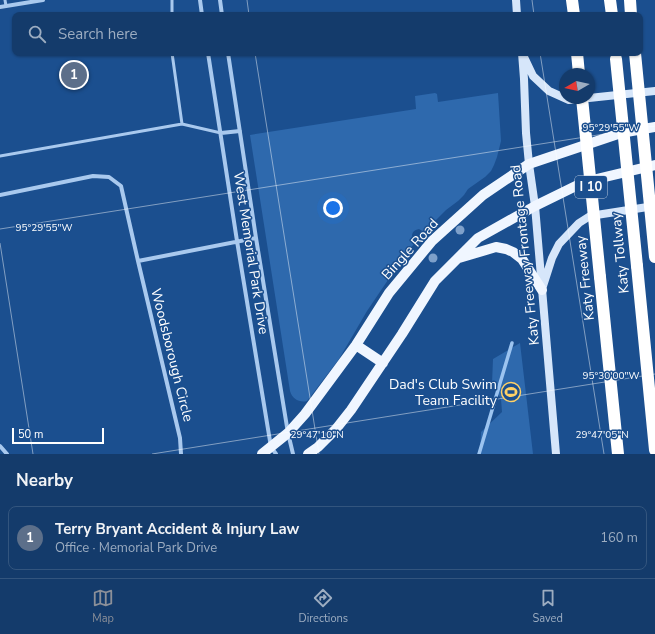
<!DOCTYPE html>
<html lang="en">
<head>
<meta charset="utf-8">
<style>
  body { margin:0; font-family:"Nunito Sans",sans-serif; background:#214673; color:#f1f3f6 }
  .compass { position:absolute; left:559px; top:68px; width:36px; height:36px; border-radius:50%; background:#143b6b; box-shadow:0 1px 3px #0004; rotate:261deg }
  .scale { position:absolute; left:12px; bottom:10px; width:92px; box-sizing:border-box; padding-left:4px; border:2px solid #fff; border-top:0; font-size:11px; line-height:14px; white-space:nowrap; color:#fff; -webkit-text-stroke:3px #1b4f8f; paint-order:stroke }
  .you { position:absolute; left:333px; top:208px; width:14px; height:14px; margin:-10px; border:3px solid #fff; border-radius:50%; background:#1a73e8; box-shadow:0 0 0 6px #1a73e833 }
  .badge { display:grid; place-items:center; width:26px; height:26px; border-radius:50%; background:#8c9099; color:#fff; font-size:13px; font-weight:700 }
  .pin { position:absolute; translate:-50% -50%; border:2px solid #fff; box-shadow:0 1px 4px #0006 }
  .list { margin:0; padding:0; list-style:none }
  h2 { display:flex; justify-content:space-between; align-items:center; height:52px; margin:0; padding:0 16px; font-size:17px }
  h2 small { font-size:13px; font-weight:400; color:#9dadc1 }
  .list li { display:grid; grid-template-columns:26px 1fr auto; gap:12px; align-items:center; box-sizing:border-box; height:64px; margin:0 8px 8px; padding:0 8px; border:1px solid #33557e; border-radius:8px }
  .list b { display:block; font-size:15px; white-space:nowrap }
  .list p { margin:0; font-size:13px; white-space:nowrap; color:#9dadc1 }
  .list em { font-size:13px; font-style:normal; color:#9dadc1 }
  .icon { flex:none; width:22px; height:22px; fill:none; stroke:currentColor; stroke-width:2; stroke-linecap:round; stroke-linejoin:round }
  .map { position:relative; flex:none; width:655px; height:454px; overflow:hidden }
  .search { position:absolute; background:#143b6b; box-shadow:0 1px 3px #0004; left:12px; right:12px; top:12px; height:44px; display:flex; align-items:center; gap:10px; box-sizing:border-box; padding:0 14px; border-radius:8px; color:#9dadc1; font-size:15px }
  .sheet { height:124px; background:#143b6b }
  nav { display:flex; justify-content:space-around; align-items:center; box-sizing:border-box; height:56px; border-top:1px solid #33557e; background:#143b6b; font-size:11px; color:#9dadc1 }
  nav a { display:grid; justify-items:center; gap:2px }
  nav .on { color:#8c9099 }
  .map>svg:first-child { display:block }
</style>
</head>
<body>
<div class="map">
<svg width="655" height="454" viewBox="0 0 655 454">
  <rect width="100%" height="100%" fill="#1b4f8f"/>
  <!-- green -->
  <path fill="#2e69ad" d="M435,93L437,94L438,102L498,93L501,141L497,157L494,165L491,171L485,177L468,189L464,195L458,201L446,210L424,232L419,229C414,230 412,232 412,237L416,241L392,274L367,311L339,359L307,401C300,403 292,399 290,391L250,135L416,109L415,96Z
    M520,343L533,454H480L481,432L502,412L501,399L492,384L493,359Z"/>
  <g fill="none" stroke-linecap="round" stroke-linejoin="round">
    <!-- stream -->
    <path stroke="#9cc4f0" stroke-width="3.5" d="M479,454L512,343"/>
    <!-- service -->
    <path stroke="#a9c9ee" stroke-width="3" d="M5,0L6,6
      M171,15L172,12V0
      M172,53L182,124
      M0,156L182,124L221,133"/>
    <!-- minor -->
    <path stroke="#a9c9ee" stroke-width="4" d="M200,0L202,15
      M220,0L222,15
      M0,7L43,0
      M208,53L237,241L269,435L271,447L276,454
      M228,53L256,238L288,433L293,454
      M221,133L240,131
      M0,195L93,176L109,177L121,186L138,261L180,438L181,454
      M138,261L256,238
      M0,446L7,454"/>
    <!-- secondary -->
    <path stroke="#d6e6fa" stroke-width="8" d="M516,0L517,15
      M522,53L524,79L526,133L529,164L535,206L556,454
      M524,57L533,76L549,91L569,100L587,98
      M589,98L655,91
      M543,286L552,258L559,244L579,223L590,216L654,206"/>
    <!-- primary -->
    <path stroke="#f0f6ff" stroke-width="10" d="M459,258L496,247L506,249L513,252L522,259L542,290
      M356,345L383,363
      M262,454L288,433L305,414L356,345L389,293L432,241L483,195L529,164L621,133L655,127
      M308,454L318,447L336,429L351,410L402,334L435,281L478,238L535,206L584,182L655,165"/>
    <!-- motorway -->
    <path stroke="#fff" stroke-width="12" d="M572,0L574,15
      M610,0L612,15
      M630,0L631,15
      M577,53L579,74
      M637,266L655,450
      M600,277L618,454"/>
    <!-- motorway-bridge -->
    <path stroke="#fff" stroke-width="12" d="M635,53L655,257
      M616,59L637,266
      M582,98L600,277"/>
  </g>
  <!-- trees -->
  <g fill="#7ea0ca">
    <circle cx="460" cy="230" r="4.5"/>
    <circle cx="433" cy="258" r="4.5"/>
  </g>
  <!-- ticks -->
  <path fill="none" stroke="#fff" stroke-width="1" stroke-opacity="0.45" d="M247,0L249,15M532,0L534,15M255,53L319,454M540,53L604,454M0,229L655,126M0,243L33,454M152,454L655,374"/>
  <!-- icons -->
  <defs>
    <g id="stadium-ring" transform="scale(1)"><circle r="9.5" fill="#1b4f8f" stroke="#ffd166" stroke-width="1.5"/><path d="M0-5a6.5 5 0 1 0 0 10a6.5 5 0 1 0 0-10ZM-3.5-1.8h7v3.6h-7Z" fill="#ffd166"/></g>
  </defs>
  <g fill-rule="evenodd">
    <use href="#stadium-ring" x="511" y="392"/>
  </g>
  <g text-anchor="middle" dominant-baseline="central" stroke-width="3" stroke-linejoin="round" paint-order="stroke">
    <!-- shield labels -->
    <rect fill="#1b4f8f" stroke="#bbcadd" stroke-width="1" x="575" y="176" width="32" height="22" rx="3"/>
    <g font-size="13" font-weight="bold" fill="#fff">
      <text x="591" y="187">I 10</text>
    </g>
    <!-- street labels -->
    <g font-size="14" fill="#fff" stroke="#1b4f8f">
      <text transform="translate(410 249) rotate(-48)">Bingle Road</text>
      <text transform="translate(251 253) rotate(81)">West Memorial Park Drive</text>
      <text transform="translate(620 253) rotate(-96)">Katy Tollway</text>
      <text transform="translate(525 255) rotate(-96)">Katy Freeway Frontage Road</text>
      <text transform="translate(585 278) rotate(-96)">Katy Freeway</text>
      <text transform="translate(172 355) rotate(76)">Woodsborough Circle</text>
    </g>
    <!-- poi labels -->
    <g font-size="14" fill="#fff" stroke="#1b4f8f" text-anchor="end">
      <text x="497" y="384">Dad's Club Swim<tspan x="497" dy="16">Team Facility</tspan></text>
    </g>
  </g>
  <g font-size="10" text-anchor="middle" fill="#fff" stroke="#1b4f8f" stroke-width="3" stroke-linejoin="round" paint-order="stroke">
    <text x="611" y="131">95°29'55"W</text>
    <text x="44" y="231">95°29'55"W</text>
    <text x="611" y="379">95°30'00"W</text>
    <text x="317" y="438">29°47'10"N</text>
    <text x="602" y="438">29°47'05"N</text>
  </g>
</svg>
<svg class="compass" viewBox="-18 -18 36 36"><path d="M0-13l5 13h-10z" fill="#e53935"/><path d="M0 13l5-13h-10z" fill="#9dadc1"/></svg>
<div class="scale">50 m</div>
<div class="you"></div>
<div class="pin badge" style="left:74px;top:75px;background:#5c6f8a">1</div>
<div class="search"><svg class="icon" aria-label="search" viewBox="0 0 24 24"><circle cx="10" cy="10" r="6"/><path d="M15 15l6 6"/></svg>Search here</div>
</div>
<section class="sheet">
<h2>Nearby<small></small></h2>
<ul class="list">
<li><span class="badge" style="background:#5c6f8a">1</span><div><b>Terry Bryant Accident &amp; Injury Law</b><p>Office · Memorial Park Drive</p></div><em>160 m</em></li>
</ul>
</section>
<nav>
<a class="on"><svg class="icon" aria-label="map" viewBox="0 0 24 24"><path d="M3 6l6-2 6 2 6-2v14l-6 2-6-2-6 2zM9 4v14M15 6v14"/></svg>Map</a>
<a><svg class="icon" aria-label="directions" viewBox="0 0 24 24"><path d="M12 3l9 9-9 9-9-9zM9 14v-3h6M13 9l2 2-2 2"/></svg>Directions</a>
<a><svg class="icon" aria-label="saved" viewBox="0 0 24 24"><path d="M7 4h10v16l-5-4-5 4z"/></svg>Saved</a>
</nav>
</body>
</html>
